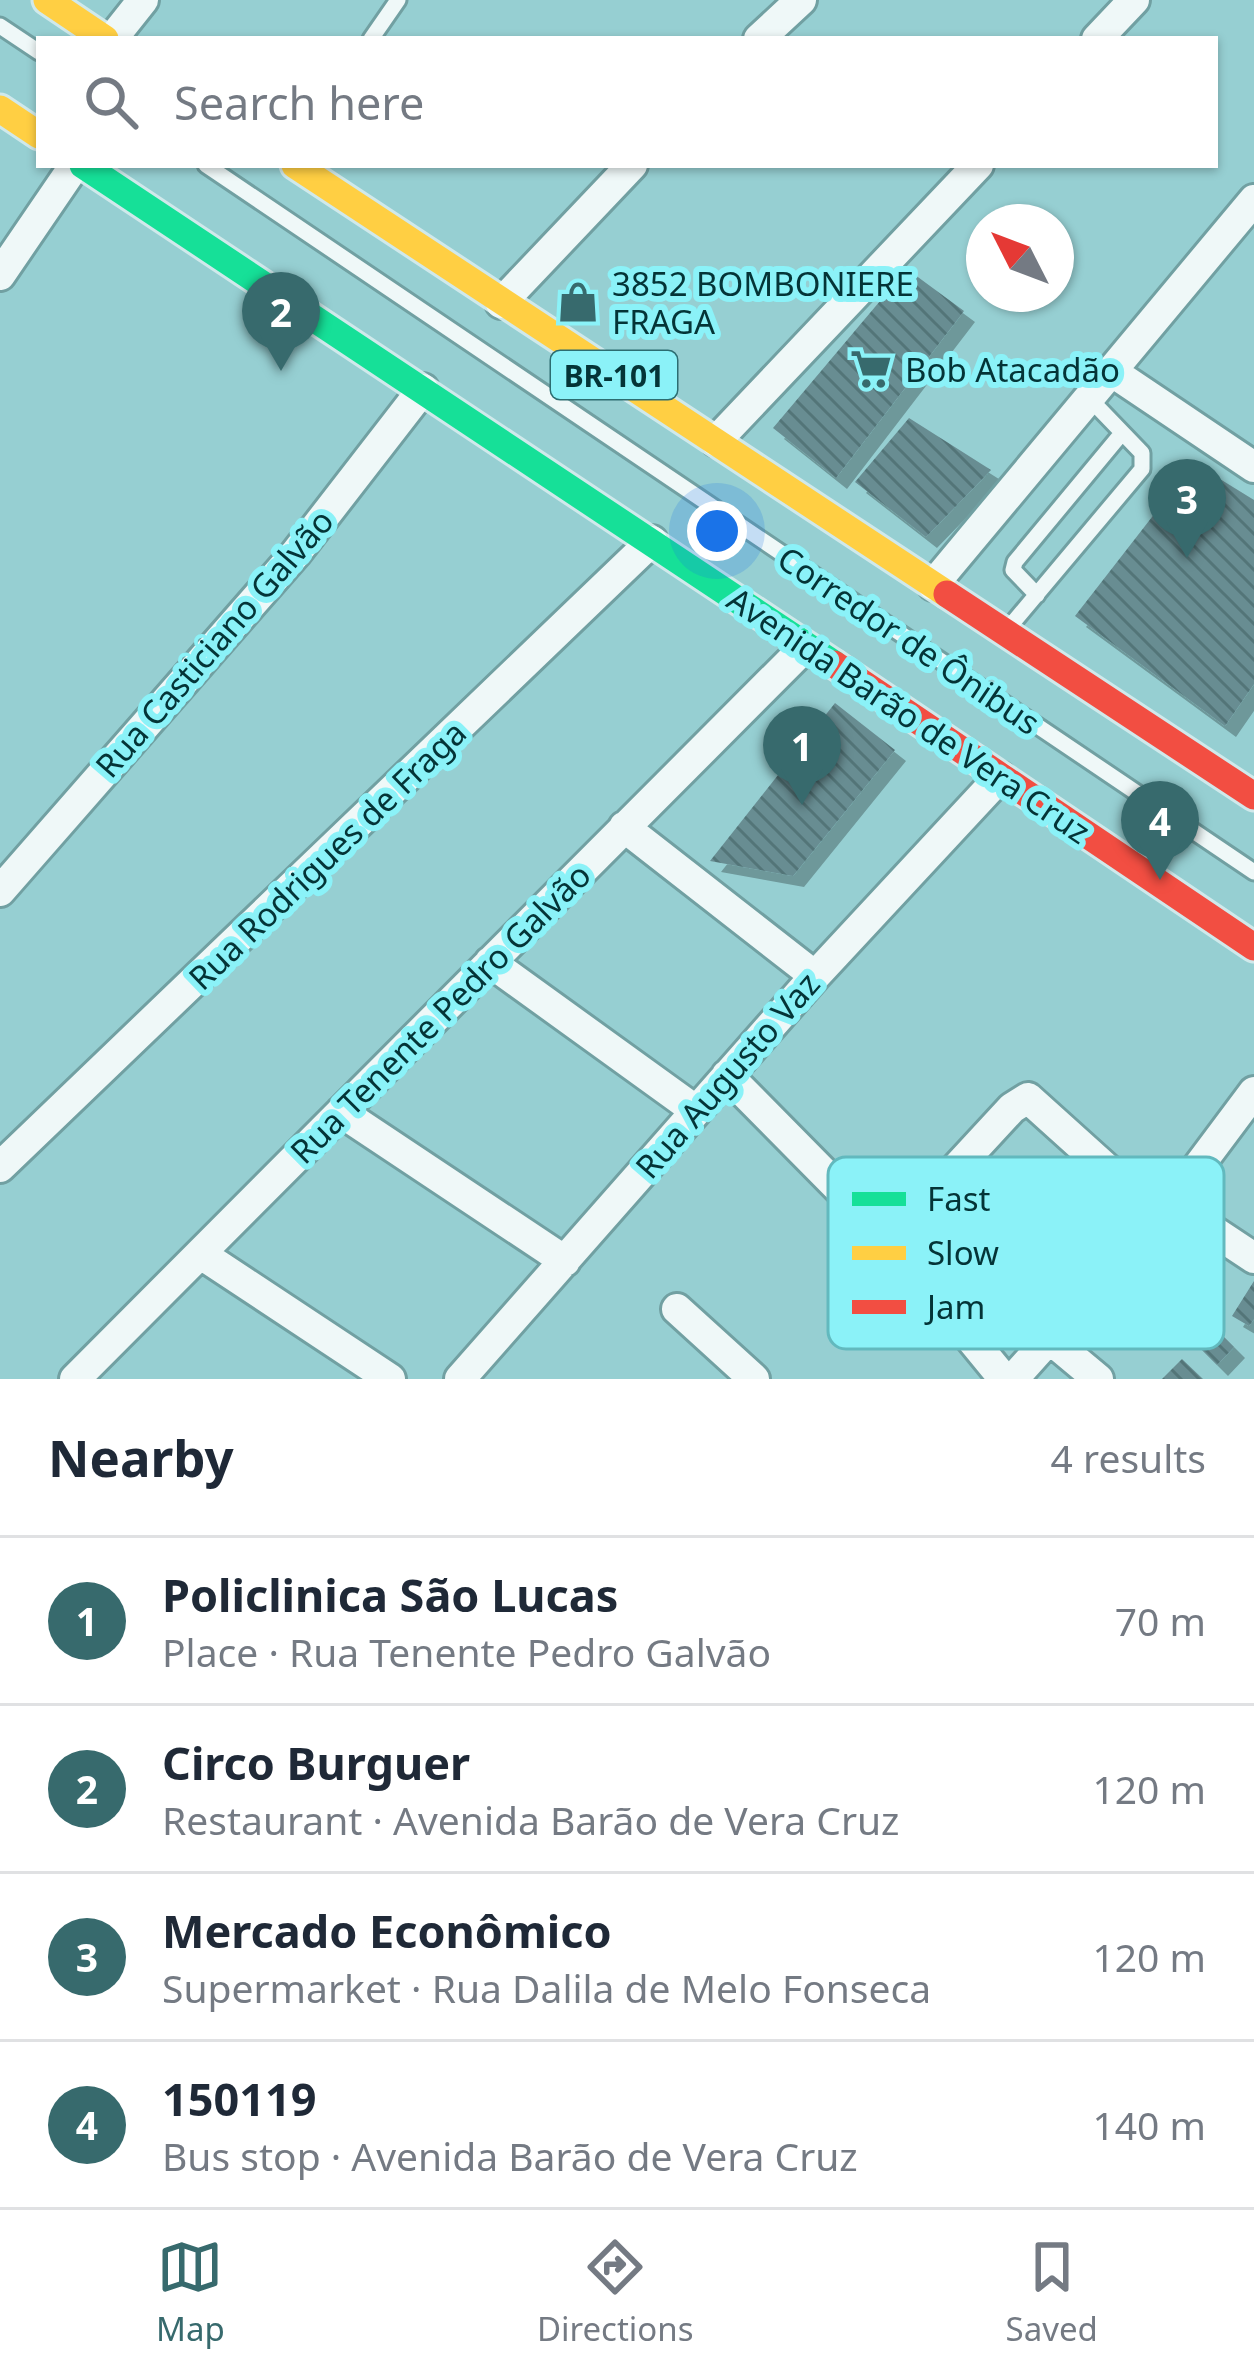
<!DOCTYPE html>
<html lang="en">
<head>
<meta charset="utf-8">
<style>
  body { margin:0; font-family:"Noto Sans",sans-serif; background:#f2f2f3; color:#1f2937 }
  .compass { position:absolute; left:966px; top:204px; width:108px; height:108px; border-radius:50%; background:#fff; box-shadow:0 3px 9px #0004; rotate:312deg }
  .you { position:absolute; left:717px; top:531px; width:42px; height:42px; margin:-30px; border:9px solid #fff; border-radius:50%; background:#1a73e8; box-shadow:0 0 0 18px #1a73e833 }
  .badge { display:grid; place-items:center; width:78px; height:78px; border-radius:50%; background:#376a6d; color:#fff; font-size:39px; font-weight:700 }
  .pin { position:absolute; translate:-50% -99px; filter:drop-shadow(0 3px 6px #0008) }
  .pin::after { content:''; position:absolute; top:63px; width:42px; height:36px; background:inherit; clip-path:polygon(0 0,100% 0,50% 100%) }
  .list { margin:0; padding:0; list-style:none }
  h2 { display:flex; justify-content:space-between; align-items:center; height:156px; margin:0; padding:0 48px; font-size:51px }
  h2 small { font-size:39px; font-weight:400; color:#747a83 }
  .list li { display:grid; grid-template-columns:78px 1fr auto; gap:36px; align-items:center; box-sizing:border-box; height:168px; padding:0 48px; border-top:3px solid #e0e1e3 }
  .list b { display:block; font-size:45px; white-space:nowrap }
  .list p { margin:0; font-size:39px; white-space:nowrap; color:#747a83 }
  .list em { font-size:39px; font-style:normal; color:#747a83 }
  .icon { flex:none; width:66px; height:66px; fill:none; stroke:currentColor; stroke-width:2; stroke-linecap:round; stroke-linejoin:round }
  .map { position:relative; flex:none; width:1254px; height:1379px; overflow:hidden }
  .search { position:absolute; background:#fff; box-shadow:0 3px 9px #0004; left:36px; right:36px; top:36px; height:132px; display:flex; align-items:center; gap:30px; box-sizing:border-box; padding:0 42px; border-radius:0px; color:#747a83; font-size:45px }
  .sheet { height:828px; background:#fff }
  nav { display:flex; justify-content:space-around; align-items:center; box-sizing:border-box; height:168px; border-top:3px solid #e0e1e3; background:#fff; font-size:33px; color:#747a83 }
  nav a { display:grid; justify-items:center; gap:6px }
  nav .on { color:#376a6d }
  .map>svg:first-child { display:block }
</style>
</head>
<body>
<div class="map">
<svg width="1254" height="1379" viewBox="0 0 1254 1379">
  <defs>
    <pattern id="building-back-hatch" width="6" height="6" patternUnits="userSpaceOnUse" patternTransform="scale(3)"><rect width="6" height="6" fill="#688d92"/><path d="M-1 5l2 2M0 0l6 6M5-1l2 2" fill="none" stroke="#537478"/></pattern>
    <filter id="shadow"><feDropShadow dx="11" dy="11" stdDeviation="0" flood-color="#0004"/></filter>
  </defs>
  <rect width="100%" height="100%" fill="#96cfd2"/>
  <!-- building -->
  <path fill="url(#building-back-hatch)" filter="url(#shadow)" d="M907,269L964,311L836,478L773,428Z
    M909,418L991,470L926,537L855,482Z
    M1194,463L1254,500V684L1225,726L1075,616Z
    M835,703L895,750L793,876L710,861Z
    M1254,1281V1319L1249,1326L1232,1316Z
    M1206,1319L1234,1347L1217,1365L1188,1336Z
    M1182,1359L1203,1379H1162Z"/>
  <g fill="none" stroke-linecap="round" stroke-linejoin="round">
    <!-- lane casing -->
    <g stroke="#71a0a2" stroke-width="21">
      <path id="lane" d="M0,26L39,52
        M371,39L398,0
        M206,165L1254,872
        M1037,595L1013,570L1015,562L1122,433
        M1011,625L1142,469V453L1089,398"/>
    </g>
    <!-- street casing -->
    <g stroke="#71a0a2" stroke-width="36">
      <path id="street" d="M112,39L143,0
        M759,39L801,0
        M1097,39L1134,0
        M0,275L75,165
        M501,303L632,165
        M1111,371L1254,467
        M716,441L978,165
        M933,585L1254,200
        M624,827L815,976
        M0,891L296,553L423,389
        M490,962L695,1110
        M727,1075L890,1240L1004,1379
        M341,1112L565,1261
        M0,1167L652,541
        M1171,1203L1254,1258
        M890,1240L1012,1108L1028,1098L1159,1216
        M201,1254L390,1379
        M677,1309L754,1379
        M1050,1339L1098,1379
        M75,1379L805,647
        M460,1379L815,976L1000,777
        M1013,1379L1171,1203L1254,1092"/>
    </g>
    <!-- fast casing -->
    <g stroke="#d0e9eb" stroke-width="33">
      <path id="fast" d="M83,165L834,664"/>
    </g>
    <!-- slow casing -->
    <g stroke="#d0e9eb" stroke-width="33">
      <path id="slow" d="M47,0L105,39
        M0,109L39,135
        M295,165L947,594"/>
    </g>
    <!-- jam casing -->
    <g stroke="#d0e9eb" stroke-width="33">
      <path id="jam" d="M947,594L1254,796
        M834,664L1254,947"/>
    </g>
    <!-- lane -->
    <use href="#lane" stroke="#eff8f8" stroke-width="15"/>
    <!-- street -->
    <use href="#street" stroke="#eff8f8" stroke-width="30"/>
    <!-- fast -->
    <use href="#fast" stroke="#16e098" stroke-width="27"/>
    <!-- slow -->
    <use href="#slow" stroke="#ffcf43" stroke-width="27"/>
    <!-- jam -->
    <use href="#jam" stroke="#f24e42" stroke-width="27"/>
  </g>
  <!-- icons -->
  <defs>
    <g id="shop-bare" transform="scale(3.24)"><path d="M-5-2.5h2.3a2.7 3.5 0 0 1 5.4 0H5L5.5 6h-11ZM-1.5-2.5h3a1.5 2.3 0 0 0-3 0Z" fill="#376a6d" stroke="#8bf2f8" stroke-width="2.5" paint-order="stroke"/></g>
    <g id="supermarket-bare" transform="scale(3.24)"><path d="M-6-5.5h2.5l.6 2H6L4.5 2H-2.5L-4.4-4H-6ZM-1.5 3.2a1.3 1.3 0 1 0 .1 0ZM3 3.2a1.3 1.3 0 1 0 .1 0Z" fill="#376a6d" stroke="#8bf2f8" stroke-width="2.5" paint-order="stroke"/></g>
  </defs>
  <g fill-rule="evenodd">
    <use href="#shop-bare" x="578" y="302"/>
    <use href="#supermarket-bare" x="871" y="369"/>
  </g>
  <g text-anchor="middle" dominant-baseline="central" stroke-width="12" stroke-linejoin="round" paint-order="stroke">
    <!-- shield labels -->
    <rect fill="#8bf2f8" stroke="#2c6d71" stroke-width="3" x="551" y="351" width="126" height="48" rx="9"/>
    <g font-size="30" font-weight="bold" fill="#043437">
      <text x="614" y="375">BR-101</text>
    </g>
    <!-- poi labels -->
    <g font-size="33" fill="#043437" stroke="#8bf2f8" text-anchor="start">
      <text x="612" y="283">3852 BOMBONIERE<tspan x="612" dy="38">FRAGA</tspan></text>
      <text x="905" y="369">Bob Atacadão</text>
    </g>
    <!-- street labels -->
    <g font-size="33" fill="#043437" stroke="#8bf2f8">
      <text transform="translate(909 640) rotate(34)">Corredor de Ônibus</text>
      <text transform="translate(214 643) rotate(-49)">Rua Casticiano Galvão</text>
      <text transform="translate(909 715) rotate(34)">Avenida Barão de Vera Cruz</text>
      <text transform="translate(327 855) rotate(-44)">Rua Rodrigues de Fraga</text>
      <text transform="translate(440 1013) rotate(-45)">Rua Tenente Pedro Galvão</text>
      <text transform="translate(727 1075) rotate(-49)">Rua Augusto Vaz</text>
    </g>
  </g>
  <!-- legend -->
  <rect x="828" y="1157" width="396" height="192" rx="18" fill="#8bf2f8" stroke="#62b9be" stroke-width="3"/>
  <rect x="852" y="1192" width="54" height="14" fill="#16e098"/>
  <rect x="852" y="1246" width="54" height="14" fill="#ffcf43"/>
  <rect x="852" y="1300" width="54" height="14" fill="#f24e42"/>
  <g font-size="33" fill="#043437">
    <text x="927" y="1211">Fast</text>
    <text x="927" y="1265">Slow</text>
    <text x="927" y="1319">Jam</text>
  </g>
</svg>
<svg class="compass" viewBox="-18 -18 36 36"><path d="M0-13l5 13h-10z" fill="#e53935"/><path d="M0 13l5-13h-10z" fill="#747a83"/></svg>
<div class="you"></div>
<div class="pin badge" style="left:802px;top:805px">1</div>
<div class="pin badge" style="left:281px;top:371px">2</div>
<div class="pin badge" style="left:1187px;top:558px">3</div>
<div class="pin badge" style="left:1160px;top:880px">4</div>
<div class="search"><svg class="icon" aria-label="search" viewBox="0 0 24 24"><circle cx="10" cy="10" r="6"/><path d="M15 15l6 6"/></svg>Search here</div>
</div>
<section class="sheet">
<h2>Nearby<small>4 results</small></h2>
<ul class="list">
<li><span class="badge">1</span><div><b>Policlinica São Lucas</b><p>Place · Rua Tenente Pedro Galvão</p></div><em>70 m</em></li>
<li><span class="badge">2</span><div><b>Circo Burguer</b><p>Restaurant · Avenida Barão de Vera Cruz</p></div><em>120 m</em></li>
<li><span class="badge">3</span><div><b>Mercado Econômico</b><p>Supermarket · Rua Dalila de Melo Fonseca</p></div><em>120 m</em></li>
<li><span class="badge">4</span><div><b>150119</b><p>Bus stop · Avenida Barão de Vera Cruz</p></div><em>140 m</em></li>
</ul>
</section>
<nav>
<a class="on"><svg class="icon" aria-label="map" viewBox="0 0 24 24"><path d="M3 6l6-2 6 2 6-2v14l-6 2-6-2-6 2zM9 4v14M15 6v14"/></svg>Map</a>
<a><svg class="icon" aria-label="directions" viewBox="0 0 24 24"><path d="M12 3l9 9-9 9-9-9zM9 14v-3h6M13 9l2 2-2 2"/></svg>Directions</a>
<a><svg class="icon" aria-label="saved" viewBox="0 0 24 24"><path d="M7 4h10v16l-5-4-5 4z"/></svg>Saved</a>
</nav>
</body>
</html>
